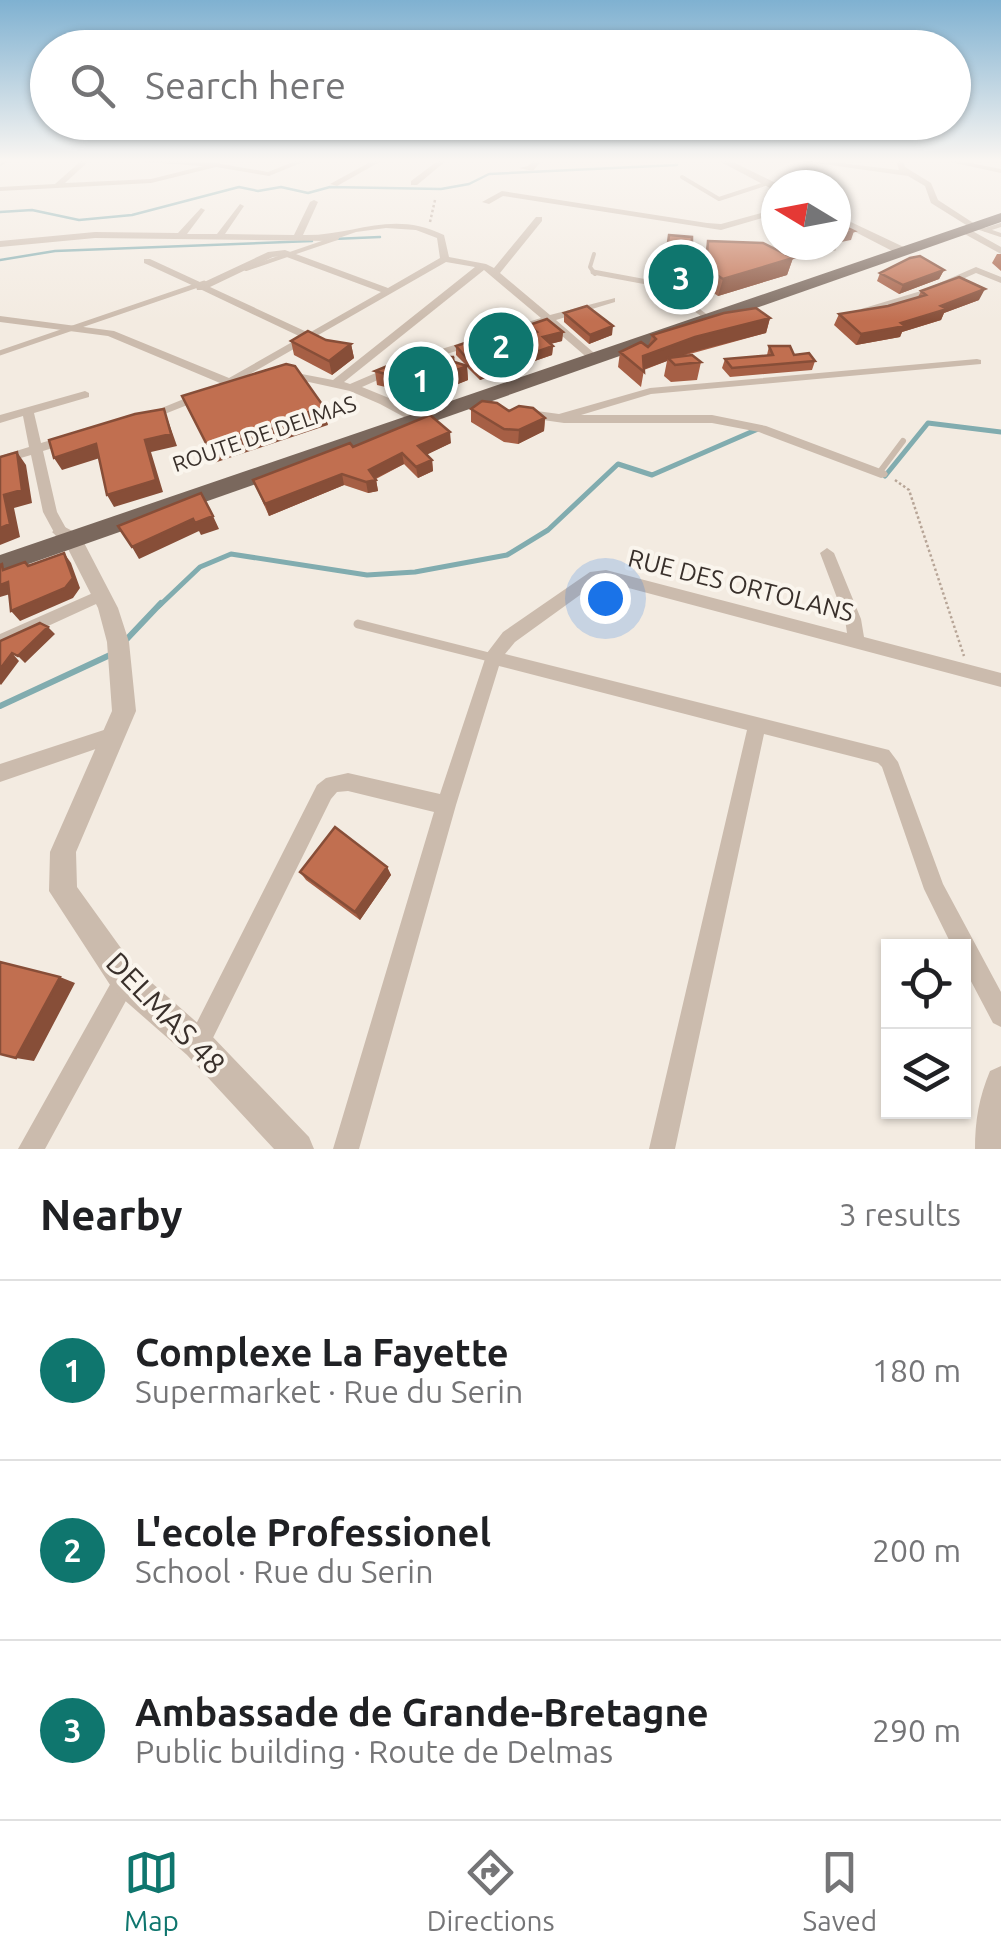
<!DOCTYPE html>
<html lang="en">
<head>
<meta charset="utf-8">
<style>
  body { margin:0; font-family:Ubuntu,sans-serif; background:#f2f2f2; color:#202124 }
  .controls { position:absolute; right:30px; bottom:30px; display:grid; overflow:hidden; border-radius:0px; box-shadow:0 2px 8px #0004 }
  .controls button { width:90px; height:90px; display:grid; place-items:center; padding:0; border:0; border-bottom:2px solid #e0e0e0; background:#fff; color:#202124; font:50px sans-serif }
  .compass { position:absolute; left:761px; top:170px; width:90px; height:90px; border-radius:50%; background:#fff; box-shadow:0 2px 8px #0004; rotate:280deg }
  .you { position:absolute; left:605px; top:598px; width:35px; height:35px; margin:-25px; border:8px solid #fff; border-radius:50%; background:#1a73e8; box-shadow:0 0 0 15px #1a73e833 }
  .badge { display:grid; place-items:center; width:65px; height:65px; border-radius:50%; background:#0f766e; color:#fff; font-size:32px; font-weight:700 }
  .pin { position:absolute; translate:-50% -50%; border:5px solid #fff; box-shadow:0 2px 10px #0006 }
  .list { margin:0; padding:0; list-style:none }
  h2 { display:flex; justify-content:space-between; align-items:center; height:130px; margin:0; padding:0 40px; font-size:42px }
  h2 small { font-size:32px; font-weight:400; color:#757577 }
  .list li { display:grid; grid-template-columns:65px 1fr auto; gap:30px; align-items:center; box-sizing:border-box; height:180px; padding:0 40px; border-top:2px solid #e0e0e0 }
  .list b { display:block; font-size:38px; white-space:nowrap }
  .list p { margin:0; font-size:32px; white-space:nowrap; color:#757577 }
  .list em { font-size:32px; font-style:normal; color:#757577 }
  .icon { flex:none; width:55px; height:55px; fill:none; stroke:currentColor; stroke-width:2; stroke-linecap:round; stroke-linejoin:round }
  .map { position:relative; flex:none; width:1001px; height:1149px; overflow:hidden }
  .search { position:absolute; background:#fff; box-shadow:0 2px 8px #0004; left:30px; right:30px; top:30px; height:110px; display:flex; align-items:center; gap:25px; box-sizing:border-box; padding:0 35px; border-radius:55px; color:#757577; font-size:38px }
  .sheet { height:670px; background:#fff }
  nav { display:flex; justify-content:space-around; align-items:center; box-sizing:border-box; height:140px; border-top:2px solid #e0e0e0; background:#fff; font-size:28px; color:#757577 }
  nav a { display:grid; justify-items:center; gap:5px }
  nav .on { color:#0f766e }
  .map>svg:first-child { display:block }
</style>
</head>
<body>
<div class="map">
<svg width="1001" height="1149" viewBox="0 0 1001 1149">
  <rect width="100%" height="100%" fill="#f3ebe1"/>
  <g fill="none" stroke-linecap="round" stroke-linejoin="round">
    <!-- stream-far2 -->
    <path stroke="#81acaf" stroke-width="2.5" d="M0,212L32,210L79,220L132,215L239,187L258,191L281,187L308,193L330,187L441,189L469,184L489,174L677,165
      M333,239L380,237
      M0,260L55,251L312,241"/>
    <!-- stream-far1 -->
    <path stroke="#81acaf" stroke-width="5" d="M885,476L928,423L1001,432
      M159,606L200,567L231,554L367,575L415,572L507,555L548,530L618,464L652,475L758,429"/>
    <!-- stream -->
    <path stroke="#81acaf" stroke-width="6" d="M125,641L161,603
      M0,706L110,655"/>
    <!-- path -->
    <path stroke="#b7a597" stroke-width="2.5" stroke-dasharray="2.5 2.5" stroke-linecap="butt" d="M430,222L435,200
      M895,480L909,490L964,656"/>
    <!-- service-far3 -->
    <path stroke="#cbbbad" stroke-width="4" d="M682,177L719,199L768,183
      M974,226L1001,235
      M985,230L1001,225
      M594,254L590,267L595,274
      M786,259L819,248L834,249
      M246,269L337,238
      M660,274L662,264L680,263L677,269L662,274"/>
    <!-- service-far2 -->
    <path stroke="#cbbbad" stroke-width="5" d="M593,272L663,285L709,319
      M660,275L669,272
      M657,284L660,275
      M0,353L204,283"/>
    <!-- service-far1 -->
    <path stroke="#cbbbad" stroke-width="6" d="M879,473L903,441"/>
    <!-- service -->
    <path stroke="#cbbbad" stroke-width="9" d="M358,624L493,658"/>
    <!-- minor -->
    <path fill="#cbbbad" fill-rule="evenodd" d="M2,160H11L0,166Z
      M82,160H90L65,183L151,179L203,166L146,162L143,160L210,162L268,172L298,160H308L269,176L216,167L151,183L0,191V187L55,184Z
      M374,160H383L337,186L330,184Z
      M439,160H447L417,185H411V181Z
      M534,160H542L533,171L519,168L528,166Z
      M795,160H815L899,170L896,160H903L905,167L931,183L938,200L978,226L971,228L931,203L925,186L908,176Z
      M941,160H955L1001,169V173Z
      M502,191L707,223L721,224L776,209V214L721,230L503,196L489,204L482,202Z
      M314,200L318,202L303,235C355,236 391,209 444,235L449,257L486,264L494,268L536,217H542V221L500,273L550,315L615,298V302L556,320L601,359L599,361H591L547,323L414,364L362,387L389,398L421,417L423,420L417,424L380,404L350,391L286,377L280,374L286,371L333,380L475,267L446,262L222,390L216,387L220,383L108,336L0,322V316L114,331L229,378L301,337L202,290H197L196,287L144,263V259H150L202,283L268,252L285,250L388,288L440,258L437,238L416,230L386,228L356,232L330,241L95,238L0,247V241L95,232L178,233L201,208L205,210L187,234H217L240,204L244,206L225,234L294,235L310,202ZM284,256L381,292L309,333L210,287L273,257ZM484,270L541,318L406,360L350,384L344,382Z
      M961,228H967L1001,247V254L961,232Z
      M976,267L1001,277V283L976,273L927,295L866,312L861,309L921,291Z
      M977,359L981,360V364L651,394L581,415H712L766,426L886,471L888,474L886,477L881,478L759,432L712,423H564L522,417L516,413L522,409L559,414L650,388Z
      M85,391L89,393V397L34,413L41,443L68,435L74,439L72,442L43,451L57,512L68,532L61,537L56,536L43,512L31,455L0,464V456L29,447L23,416L0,423V415Z
      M201,392L207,396L205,398L152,419L148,420L142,416Z
      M827,548L834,553L861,619L864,637L1001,673V687L606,582H598L515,642L505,654L889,750L898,762L943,884L1001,992V1027L993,1023L964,968V946H952L924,889L882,767L878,763L764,734L675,1149H649L747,730L499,666L456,805L359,1149H333L434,812L348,791L337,792L331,799L206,1052L198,1056L190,1052L186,1044L190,1036L317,785L326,778L348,773L440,794L487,653L503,632L590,572L606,570L847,633L845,619L820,553Z
      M102,589L107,591L110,595L107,599L0,648V634Z
      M113,727L119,729L122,735L119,741L0,782V764Z
      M125,969L133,972L136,980L133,988L45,1149H18L117,972Z"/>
    <!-- tertiary -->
    <path fill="#cbbbad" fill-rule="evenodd" d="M717,160H729L780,185H776V190L772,189Z
      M836,215L908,249L910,252L900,255L836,222Z
      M61,525L80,535L118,608L129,642L136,711L76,852L77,887L136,969L209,1033L309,1137L314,1149H274L187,1055L114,991L49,891L50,852L112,711L107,642L98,608L66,545L52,532Z
      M1001,1066V1149H975C975,1121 979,1097 990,1071Z"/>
    <!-- primary -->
    <path fill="#7a685d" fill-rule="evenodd" d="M1001,213V222L0,574V555Z"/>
  </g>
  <!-- wall -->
  <path fill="#a65f45" d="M669,235L692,253L690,261L666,258Z
    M708,241L793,258L787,275L718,296L702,285L704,257Z
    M997,254H1001V271L992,263Z
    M944,270L939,279L899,294L877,281L880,273Z
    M921,291L979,300L944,313L941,320L902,332L900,337L856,345L834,325L839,314L888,306L918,297Z
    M564,313L612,335L589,344L564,322Z
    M770,318L766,333L679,357L701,362L697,380L671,382L664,376L667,361L644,370L641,387L618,367L620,352L648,347L652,335Z
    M529,325L563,332L562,341L550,344L553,346L552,355L480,380L467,367L468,380L448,388L433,380L420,383L412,379L394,389L377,385L375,371L424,357H454L455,362L467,366L456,355V346L477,352L526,338L531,336L529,333Z
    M291,341L351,344L354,358L332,375L294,355Z
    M769,346L815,361L812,370L730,377L722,368L725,359L767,355Z
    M471,409L509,411L545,418L544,431L518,444L504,442L471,422Z
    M451,443L427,454L432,460L433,471L418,478L404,464L376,479L378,491L368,493L344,485L269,516L253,480L353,447Z
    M387,867L391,875L360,920L306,880L300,872Z"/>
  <!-- shaded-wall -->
  <path fill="#874e38" d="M854,231L851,240L836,243V235Z
    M793,258L787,275L718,296L723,279Z
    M944,270L939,279L899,294L903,285Z
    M985,289L979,300L944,313L941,320L902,332L900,337L856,345L861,334L901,323Z
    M770,318L766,333L692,352L670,360L668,358L667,361L642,370L643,356L695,337Z
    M613,326L612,335L589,344L590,335Z
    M563,332L562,341L542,346L543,337Z
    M351,344L354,358L332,375L329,361Z
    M553,346L552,355L480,380L479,372Z
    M454,357L455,370L467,366L468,380L448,388V360Z
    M410,365L412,379L394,389L392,376Z
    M432,367L433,380L420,383L418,370Z
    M324,407L328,425L214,463L207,445Z
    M164,409L177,446L151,452L163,492L114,507L107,495Z
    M545,418L544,431L518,444L519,430Z
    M450,432L451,443L420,458L418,446Z
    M96,444L103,457L62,470L54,458Z
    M17,452L26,465L32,503L14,508L20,537L0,545V528L4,495Z
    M402,453L404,464L372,480H376L378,491L368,493L366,482L369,470Z
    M432,460L433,471L418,478L416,467Z
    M342,474L344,485L269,516L265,504Z
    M213,516L219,529L201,535L195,523Z
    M193,519L199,531L139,559L132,547Z
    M64,553L71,563L80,588L73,598L20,621L11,611Z
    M8,582L17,592L0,597V585Z
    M48,627L55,634L25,663L18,656Z
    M12,653L19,661L1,685L0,684V669Z
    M387,867L391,875L360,920L355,912Z
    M60,977L75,983L34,1061L16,1058Z"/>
  <!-- building -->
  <path fill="#c16f50" stroke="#874e38" stroke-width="2.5" d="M839,224L854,231L836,235V225Z
    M669,235L692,237V253L667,250Z
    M708,241L763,243L793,258L723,279L706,268Z
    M920,256L944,270L903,285L880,273L910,258Z
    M959,277L985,289L941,306L947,309L901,323L905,326L861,334L839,314L888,306L926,295L921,291Z
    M587,306L613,326L590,335L564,313Z
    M756,308L770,318L695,337L643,356L644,372L620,352L641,342L648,347L656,339L652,335L724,313Z
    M547,319L563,332L543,337L553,346L479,372L456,346L468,342L477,352L526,338L537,332L529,325Z
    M308,331L326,340L351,344L329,361L291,341Z
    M769,346H790L794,355L809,353L815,361L732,368L725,359L773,355Z
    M422,352L424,357H454L448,360L467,366L447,374L432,367L418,370L410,365L392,376L375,371Z
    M692,355L701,362L675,365L668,358Z
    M286,364L295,366L324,407L207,445L182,396Z
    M482,401L497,403L509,411L519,406L533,408L545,418L519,430L504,429L471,409Z
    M164,409L171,434L145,440L156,480L107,495L96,444L54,458L49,440L135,414Z
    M430,415L450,432L418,446L432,460L416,467L402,453L369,470L376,480L366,482L342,474L265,504L253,480L350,443L353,447Z
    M17,452L22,490L4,495L10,524L0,528V457Z
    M201,493L213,516L195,523L193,519L132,547L118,526Z
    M64,553L73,578L65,588L11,611L8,582L0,585V565L2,564L3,570L25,562L28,566Z
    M40,623L48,627L18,656L12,653L0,669V641Z
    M335,827L387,867L355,912L300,872Z
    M0,962L60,977L16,1058L0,1054Z"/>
  <!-- sky -->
  <linearGradient id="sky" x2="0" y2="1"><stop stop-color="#7fb1d1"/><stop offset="0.5" stop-color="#faf6f2"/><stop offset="1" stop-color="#faf6f2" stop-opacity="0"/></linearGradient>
  <rect width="1001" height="321" fill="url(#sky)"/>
  <g text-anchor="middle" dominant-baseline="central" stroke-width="8" stroke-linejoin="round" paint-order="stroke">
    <!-- far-street labels -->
    <g font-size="22" fill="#39302b" stroke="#faf5ed">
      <text transform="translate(264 433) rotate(-19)">ROUTE DE DELMAS</text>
    </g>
    <!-- street labels -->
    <g font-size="25" fill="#39302b" stroke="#faf5ed">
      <text transform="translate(741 585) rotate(14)">RUE DES ORTOLANS</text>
    </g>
    <!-- near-street labels -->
    <g font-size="30" fill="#39302b" stroke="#faf5ed">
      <text transform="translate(166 1013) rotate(46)">DELMAS 48</text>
    </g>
  </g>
</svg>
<div class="controls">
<button><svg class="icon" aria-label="locate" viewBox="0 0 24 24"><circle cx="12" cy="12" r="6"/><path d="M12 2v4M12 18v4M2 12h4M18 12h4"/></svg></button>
<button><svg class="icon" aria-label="layers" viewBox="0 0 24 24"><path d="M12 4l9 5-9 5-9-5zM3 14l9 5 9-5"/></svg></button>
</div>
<svg class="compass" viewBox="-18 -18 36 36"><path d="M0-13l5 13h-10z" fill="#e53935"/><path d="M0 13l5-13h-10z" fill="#757577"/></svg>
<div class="you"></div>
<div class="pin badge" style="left:421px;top:379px">1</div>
<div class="pin badge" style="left:501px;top:345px">2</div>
<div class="pin badge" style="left:681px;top:277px">3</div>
<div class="search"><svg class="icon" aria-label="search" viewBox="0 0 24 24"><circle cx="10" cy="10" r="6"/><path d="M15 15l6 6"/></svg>Search here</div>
</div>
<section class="sheet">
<h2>Nearby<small>3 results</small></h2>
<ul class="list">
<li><span class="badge">1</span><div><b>Complexe La Fayette</b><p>Supermarket · Rue du Serin</p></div><em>180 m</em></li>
<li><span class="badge">2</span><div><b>L'ecole Professionel</b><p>School · Rue du Serin</p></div><em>200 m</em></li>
<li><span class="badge">3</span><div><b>Ambassade de Grande-Bretagne</b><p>Public building · Route de Delmas</p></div><em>290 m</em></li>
</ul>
</section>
<nav>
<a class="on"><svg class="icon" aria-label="map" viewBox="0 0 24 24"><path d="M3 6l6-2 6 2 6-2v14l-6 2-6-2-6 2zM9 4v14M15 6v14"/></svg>Map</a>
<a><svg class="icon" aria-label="directions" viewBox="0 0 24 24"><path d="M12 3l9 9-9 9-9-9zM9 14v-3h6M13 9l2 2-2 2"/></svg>Directions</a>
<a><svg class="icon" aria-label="saved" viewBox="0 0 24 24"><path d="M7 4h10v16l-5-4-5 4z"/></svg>Saved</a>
</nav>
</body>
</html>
